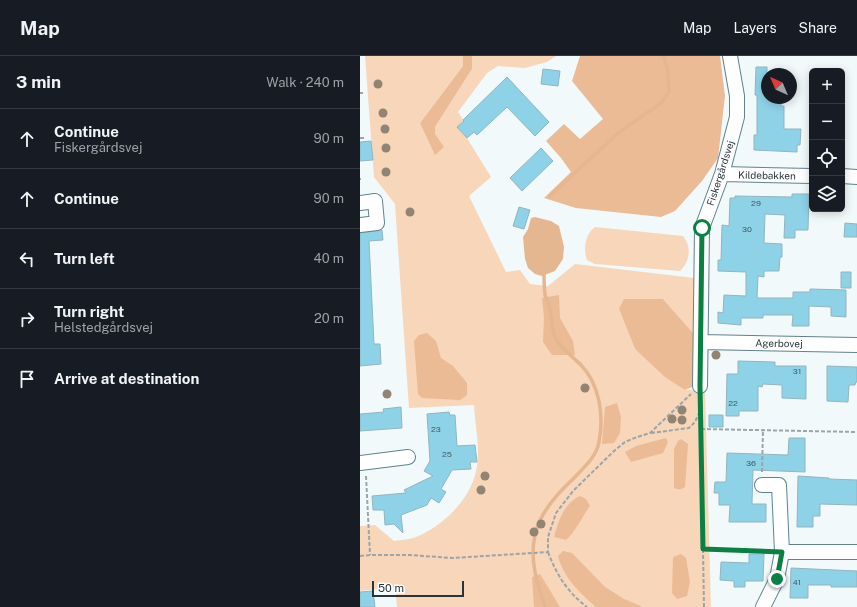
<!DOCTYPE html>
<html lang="en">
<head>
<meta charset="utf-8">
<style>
  body { margin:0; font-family:"Public Sans",sans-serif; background:#242831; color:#f1f3f6 }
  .controls { position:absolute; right:12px; top:12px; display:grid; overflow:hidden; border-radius:6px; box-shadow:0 2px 10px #0003 }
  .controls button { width:36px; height:36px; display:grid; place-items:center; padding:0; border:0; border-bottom:1px solid #363941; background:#171b24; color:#f1f3f6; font:20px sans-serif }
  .compass { position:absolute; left:401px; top:12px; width:36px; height:36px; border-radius:50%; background:#171b24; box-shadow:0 2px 10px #0003; rotate:316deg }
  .scale { position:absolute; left:12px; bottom:10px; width:92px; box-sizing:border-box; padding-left:4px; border:2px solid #28363b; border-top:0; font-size:11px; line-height:14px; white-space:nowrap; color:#28363b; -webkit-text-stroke:3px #fff; paint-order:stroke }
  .stop { position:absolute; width:12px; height:12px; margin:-9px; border:3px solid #0b8043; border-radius:50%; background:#fff }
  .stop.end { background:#0b8043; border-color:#fff; box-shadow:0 1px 4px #0008 }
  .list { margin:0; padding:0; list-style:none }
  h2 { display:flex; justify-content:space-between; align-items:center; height:52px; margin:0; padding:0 16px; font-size:17px }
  h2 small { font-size:13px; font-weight:400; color:#9ea1a6 }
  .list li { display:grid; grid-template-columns:26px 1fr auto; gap:12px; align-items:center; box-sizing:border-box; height:60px; padding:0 16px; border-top:1px solid #363941 }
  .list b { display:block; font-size:15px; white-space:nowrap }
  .list p { margin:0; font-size:13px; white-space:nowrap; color:#9ea1a6 }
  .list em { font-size:13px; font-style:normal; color:#9ea1a6 }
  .icon { flex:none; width:22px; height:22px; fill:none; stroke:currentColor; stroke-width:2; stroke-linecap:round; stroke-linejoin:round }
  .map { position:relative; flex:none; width:497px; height:551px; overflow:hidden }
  header { display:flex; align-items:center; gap:24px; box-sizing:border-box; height:56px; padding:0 20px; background:#171b24; border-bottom:1px solid #363941 }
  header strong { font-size:19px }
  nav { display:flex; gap:22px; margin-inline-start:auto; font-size:14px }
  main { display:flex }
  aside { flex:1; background:#171b24 }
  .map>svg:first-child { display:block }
</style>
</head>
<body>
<header>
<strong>Map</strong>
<nav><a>Map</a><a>Layers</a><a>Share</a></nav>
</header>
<main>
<aside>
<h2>3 min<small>Walk · 240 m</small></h2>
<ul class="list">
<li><svg class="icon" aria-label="ahead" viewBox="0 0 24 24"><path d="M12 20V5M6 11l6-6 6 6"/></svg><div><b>Continue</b><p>Fiskergårdsvej</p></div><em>90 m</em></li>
<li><svg class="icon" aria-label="ahead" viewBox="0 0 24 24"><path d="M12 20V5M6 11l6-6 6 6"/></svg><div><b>Continue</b></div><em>90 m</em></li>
<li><svg class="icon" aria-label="left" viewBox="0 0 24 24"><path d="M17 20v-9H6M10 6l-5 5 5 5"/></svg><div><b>Turn left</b></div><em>40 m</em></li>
<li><svg class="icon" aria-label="right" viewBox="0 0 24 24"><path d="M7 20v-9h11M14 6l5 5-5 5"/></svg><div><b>Turn right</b><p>Helstedgårdsvej</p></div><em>20 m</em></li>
<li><svg class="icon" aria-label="arrive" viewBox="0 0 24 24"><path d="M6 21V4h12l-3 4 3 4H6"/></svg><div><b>Arrive at destination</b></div></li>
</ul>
</aside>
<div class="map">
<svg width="497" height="551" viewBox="0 0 497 551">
  <rect width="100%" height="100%" fill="#f2f9fb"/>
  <!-- green -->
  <path fill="#f7d6b9" d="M5,0H103V10L60,67L75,78V71L112,13V0H196L187,6L165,12L138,10L127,17L98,56L104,65L98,72L107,82L131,121L109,140L146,216L160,214L170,228L188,230L215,208L334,222L333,277L303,243L259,253L275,293L325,334H345L351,551H37L35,531L0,535V470L15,469L34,485C42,484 53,483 61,479C87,466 113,440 117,410C120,391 115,368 114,349L49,352L35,148L14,121Z
    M235,171L323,180C332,190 330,206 320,215L235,208L227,204C223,193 225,178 235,171Z"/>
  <!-- forest -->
  <path fill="#eabb94" d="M103,0H112V13L75,71V78L84,91L75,99L60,67L103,10Z
    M220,0H360L365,40L358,102L342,125L315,155L301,161L216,152L184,142L211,116L201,102L186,85L204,68L220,83L243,63L212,25Z
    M199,239L200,262L213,285L215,299H192L183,286L184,261L182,242Z
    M264,243H303L333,277L334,330L325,334L305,321L275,293L259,253Z
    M67,277L76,285L81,302L93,310L107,327V339L100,344L62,342L58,338L54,285L59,279Z
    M257,347L261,361L260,377L254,387L242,388L245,351Z
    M306,382L308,386L303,397L271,406L265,396L276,390Z
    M321,383L328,388L325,431C321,434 319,434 314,432V393L318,385Z
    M220,440L226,443L230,450C222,461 216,475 206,484L194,481C198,466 204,447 220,440Z
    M203,495L212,497L245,531L264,543L283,551H236C220,537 203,521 198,500Z
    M321,498L326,502L330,526L327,540L317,543L312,537L313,501Z
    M180,518L200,551H174L172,521Z"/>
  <!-- water -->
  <path fill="#e5b790" d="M175,161L191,165L199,170L204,191L203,203L195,215L182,220L175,218L168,212L165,203L163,181L168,173L171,162Z"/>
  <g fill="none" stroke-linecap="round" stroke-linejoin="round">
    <!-- stream -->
    <path stroke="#e5b790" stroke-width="3.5" d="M190,140L258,77L301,47L309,36L308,16L304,0
      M184,214C184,222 184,231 185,239C187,244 189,248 190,253C192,263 191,273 196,283C203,294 212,300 221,309C240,329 244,360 239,386C236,402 223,412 213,423C184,450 167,475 175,516C177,528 182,540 185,551"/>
  </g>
  <!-- building -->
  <path fill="#8dd2e6" stroke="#91b5c0" d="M396,11H407V42H421V50H424V73H441L440,89H437V96L394,94V79H397V39H395Z
    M183,13L200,15L198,30L181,28Z
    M147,21L189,66L175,80L147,51L117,79L114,76L107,82L97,71L104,65L103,64Z
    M11,85L13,104L0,105V86Z
    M181,92L193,105L162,135L150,122Z
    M432,138H449L448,174H435V182H424L425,159L405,158L404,187L422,188V201H420L419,215H404V221L398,220L397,242H433V236H450V233L486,234V261L471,260V251L449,250V270H432L433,259H403V262H381V269L358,267V256L363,257L364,239L386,240V216L358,215V204H361L362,169L369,170L370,142H375V140L432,141Z
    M159,151L170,154L164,173L153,170Z
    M485,167L497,168V181H484Z
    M22,174L23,184L9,185L14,288H20L21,308L0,310V177Z
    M481,216H491V232H481Z
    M378,305L415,306V310H446V343L422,342V329L403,328L402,331L398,330V355H379V360H366L367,318H378Z
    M467,310L497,311V326H496L495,329H489L488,346L467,345Z
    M41,351L42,372L0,375V358L24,356L23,353Z
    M89,356L90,359H95L97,390L115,389L117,406H110L111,413L92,414L81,433L86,436L79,447L71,442L67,449L41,459L43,477L34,468L25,469L24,454H13L12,440L46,437L44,434L73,420L64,415L70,405L67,358Z
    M349,359H363V371H349Z
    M429,382H445V416L393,414L392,448H406V466H369L370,449H359V437H354L355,426H366L367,397L428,399Z
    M438,420L469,422V423L497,424V449L460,448V460H453V471H437Z
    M389,498H404L403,525H385V531H374V525L360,524L361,506L389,507Z
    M431,512L497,515V531H471V529H448V542H430Z
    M13,535L15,551H0V536Z"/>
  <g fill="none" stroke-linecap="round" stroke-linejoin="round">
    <!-- minor casing -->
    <g stroke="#5f828d" stroke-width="16">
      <path id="minor" d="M362,118L452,120
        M482,120L497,121
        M0,147L15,145L17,167L0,169
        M341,286L497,289
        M340,330L342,172L362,118L377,61V40L370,0
        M0,407L48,401
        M402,429H419L422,496L417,523L403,551
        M422,496H497"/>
    </g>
    <!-- path -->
    <path stroke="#9ba5a9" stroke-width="2" stroke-dasharray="4 2" stroke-linecap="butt" d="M0,37H3
      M0,82H6
      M0,123H1
      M340,343L343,493L408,495
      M341,373L497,376
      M291,377L329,372L335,366L340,355
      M402,416L403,373
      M6,420L10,499
      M343,493L344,551
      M188,496C196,518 208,537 227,551
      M0,500L10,499H50L92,502L188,496V481L196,457L213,435L254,395L265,386L277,381L290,377L331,338"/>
    <!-- minor -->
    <use href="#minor" stroke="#fff" stroke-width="14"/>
  </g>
  <!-- trees -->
  <g fill="#918473">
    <circle cx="18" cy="28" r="4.5"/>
    <circle cx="23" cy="57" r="4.5"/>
    <circle cx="25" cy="73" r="4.5"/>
    <circle cx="26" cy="92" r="4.5"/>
    <circle cx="26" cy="116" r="4.5"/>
    <circle cx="50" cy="156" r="4.5"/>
    <circle cx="356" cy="299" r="4.5"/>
    <circle cx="225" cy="332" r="4.5"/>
    <circle cx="27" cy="338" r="4.5"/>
    <circle cx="322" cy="354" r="4.5"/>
    <circle cx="312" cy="363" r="4.5"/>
    <circle cx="322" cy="364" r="4.5"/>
    <circle cx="125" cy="420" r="4.5"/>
    <circle cx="121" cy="434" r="4.5"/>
    <circle cx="181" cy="468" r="4.5"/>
    <circle cx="174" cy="476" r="4.5"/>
  </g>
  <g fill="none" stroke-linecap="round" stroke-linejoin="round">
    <!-- route -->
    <path stroke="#0b8043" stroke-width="5" d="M342,172L340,330L343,493L422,496L417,523"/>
  </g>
  <g text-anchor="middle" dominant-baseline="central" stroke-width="3" stroke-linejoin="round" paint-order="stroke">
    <!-- number labels -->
    <g font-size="8" fill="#415d66">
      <text x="396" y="147">29</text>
      <text x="387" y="173">30</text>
      <text x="437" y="315">31</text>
      <text x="373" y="347">22</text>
      <text x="76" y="373">23</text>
      <text x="87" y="398">25</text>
      <text x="391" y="407">36</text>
      <text x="437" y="526">41</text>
    </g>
    <!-- street labels -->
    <g font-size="10" fill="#28363b" stroke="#fff">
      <text transform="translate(360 117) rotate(-72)">Fiskergårdsvej</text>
      <text transform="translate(407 119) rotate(1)">Kildebakken</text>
      <text transform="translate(419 287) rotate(1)">Agerbovej</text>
    </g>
  </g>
</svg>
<div class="controls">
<button>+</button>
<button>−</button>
<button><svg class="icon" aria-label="locate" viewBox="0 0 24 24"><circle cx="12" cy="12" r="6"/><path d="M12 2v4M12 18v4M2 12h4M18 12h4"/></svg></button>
<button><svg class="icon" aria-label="layers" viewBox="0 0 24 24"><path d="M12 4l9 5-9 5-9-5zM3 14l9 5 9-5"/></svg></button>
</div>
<svg class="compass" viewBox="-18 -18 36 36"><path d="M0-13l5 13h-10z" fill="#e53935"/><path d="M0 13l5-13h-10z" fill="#9ea1a6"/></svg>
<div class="scale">50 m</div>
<div class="stop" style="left:342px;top:172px"></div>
<div class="stop end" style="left:417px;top:523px"></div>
</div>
</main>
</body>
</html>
